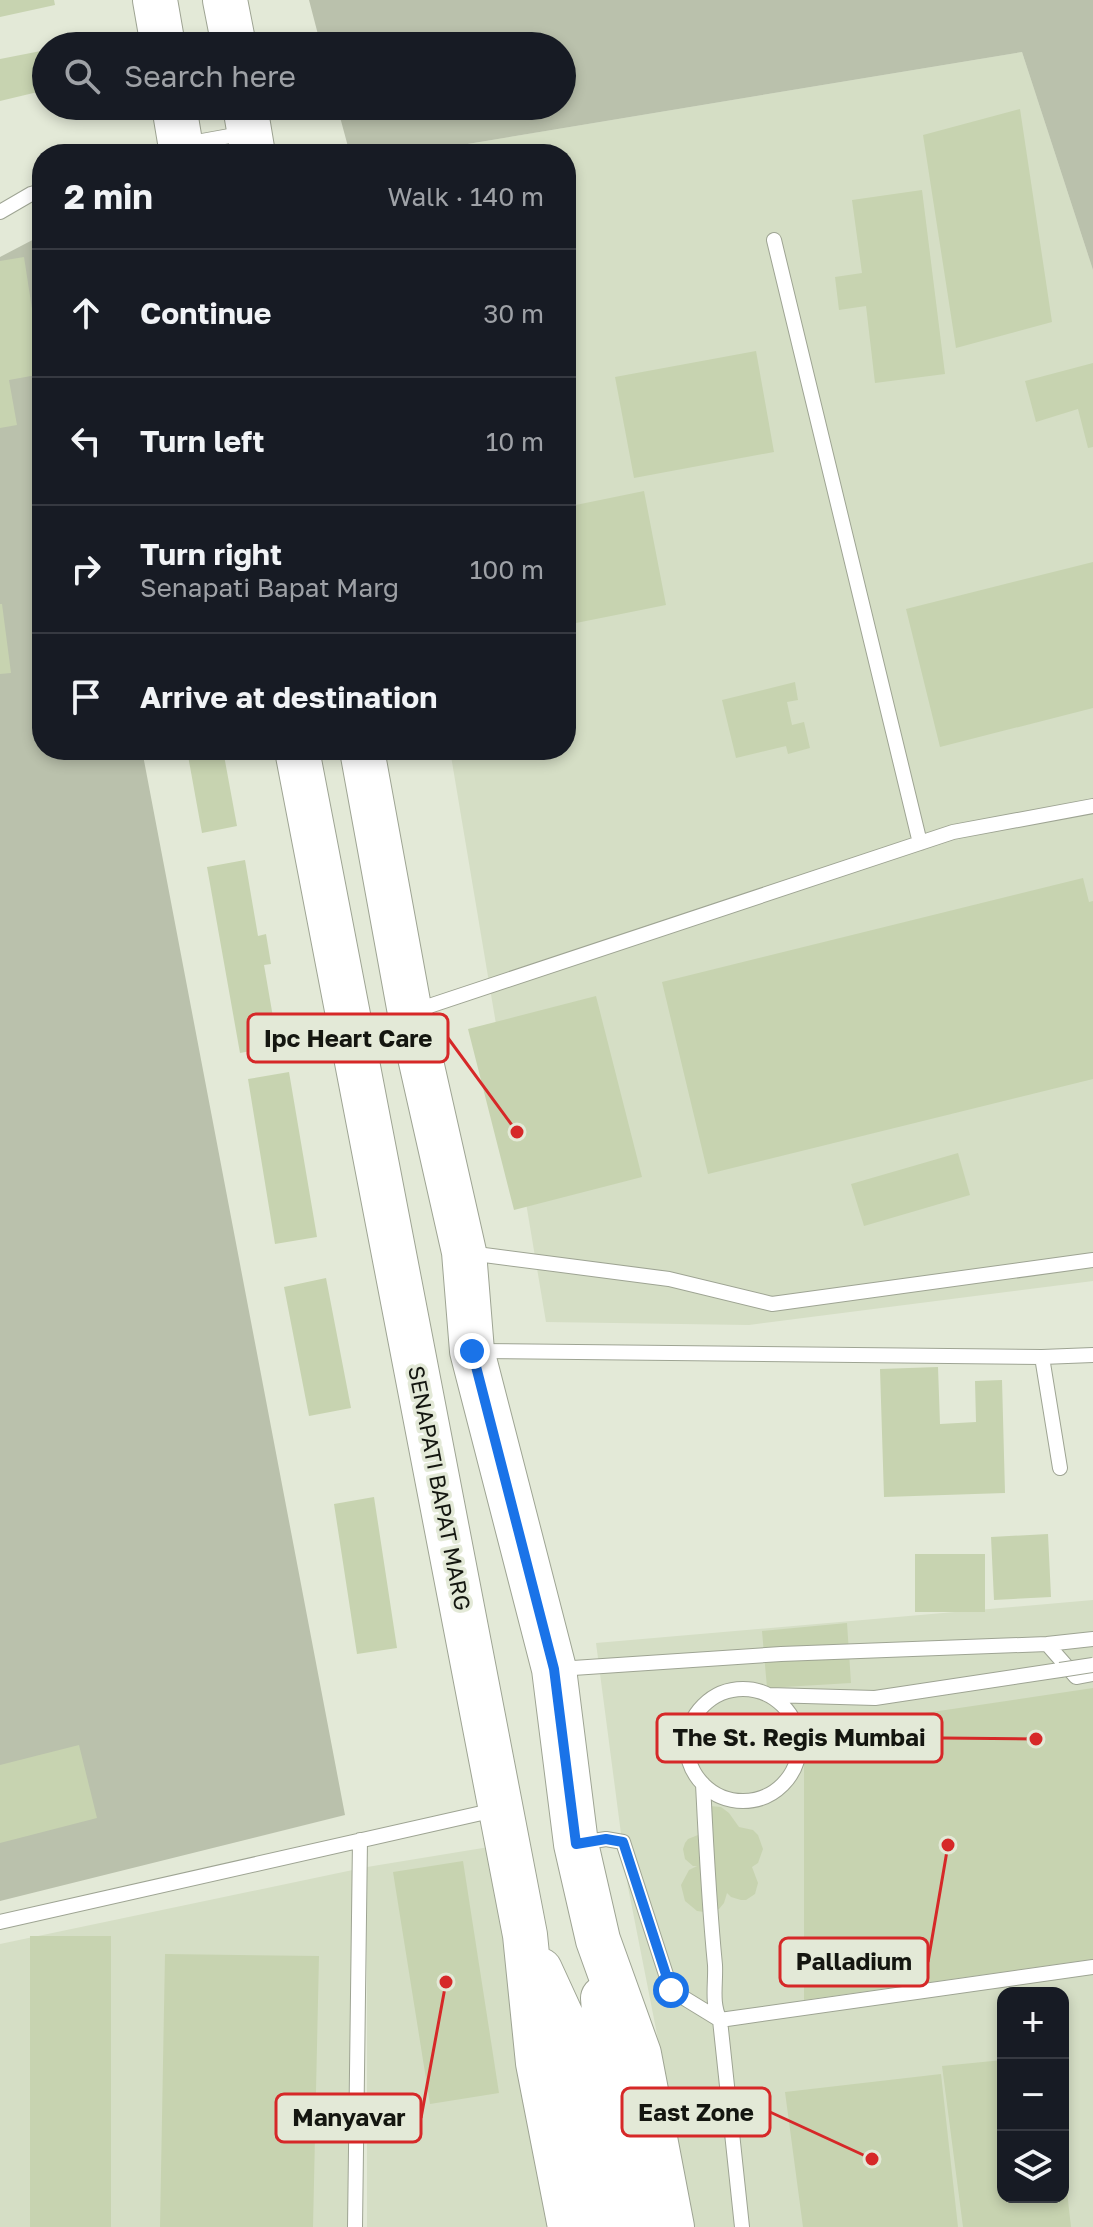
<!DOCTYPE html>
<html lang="en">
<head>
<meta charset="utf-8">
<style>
  body { margin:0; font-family:"Golos Text",sans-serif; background:#20242c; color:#f1f3f6 }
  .controls { position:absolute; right:24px; bottom:24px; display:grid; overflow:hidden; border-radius:16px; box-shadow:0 4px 12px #0003 }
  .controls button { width:72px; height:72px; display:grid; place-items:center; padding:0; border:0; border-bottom:2px solid #363941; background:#171b24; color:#f1f3f6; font:40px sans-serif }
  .stop { position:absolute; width:24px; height:24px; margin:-18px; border:6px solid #1a73e8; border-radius:50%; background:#fff }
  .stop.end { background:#1a73e8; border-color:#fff; box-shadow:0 2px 8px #0008 }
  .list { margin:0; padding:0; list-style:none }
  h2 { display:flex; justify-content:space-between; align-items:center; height:104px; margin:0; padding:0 32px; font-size:34px }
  h2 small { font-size:26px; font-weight:400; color:#9ea1a6 }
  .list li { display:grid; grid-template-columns:52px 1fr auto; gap:24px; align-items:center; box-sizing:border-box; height:128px; padding:0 32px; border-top:2px solid #363941 }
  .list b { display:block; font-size:30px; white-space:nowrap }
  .list p { margin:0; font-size:26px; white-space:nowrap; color:#9ea1a6 }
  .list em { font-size:26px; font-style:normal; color:#9ea1a6 }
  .icon { flex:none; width:44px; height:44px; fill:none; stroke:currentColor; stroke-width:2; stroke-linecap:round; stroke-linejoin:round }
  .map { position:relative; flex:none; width:1093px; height:2227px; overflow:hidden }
  .search { position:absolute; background:#171b24; box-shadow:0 4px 12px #0003; left:32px; top:32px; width:544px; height:88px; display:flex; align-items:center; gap:20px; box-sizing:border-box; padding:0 28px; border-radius:44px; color:#9ea1a6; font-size:30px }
  .panel { position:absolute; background:#171b24; box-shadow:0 4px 12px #0003; left:32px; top:144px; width:544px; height:616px; border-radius:32px }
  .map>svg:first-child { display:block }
</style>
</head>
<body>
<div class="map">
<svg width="1093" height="2227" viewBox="0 0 1093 2227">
  <rect width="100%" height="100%" fill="#e3e9d7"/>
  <!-- built -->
  <path fill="#d5dec5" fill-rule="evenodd" d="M1022,52L1093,270V1281L749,1325L546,1322L450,750H566V154H407Z
    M1093,1600V2227H695L628,1887L596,1643ZM1003,1993H1063V2197H1003Z
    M489,1847L554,2227H367V1900L354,2227H0V1944L367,1867Z"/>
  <!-- green -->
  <path fill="#bac1ac" d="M309,0H1093V270L1022,52L407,154H350L337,106H562V46H321Z
    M42,235V750H142L345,1815L0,1901V257Z"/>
  <!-- building -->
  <path fill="#c7d3b0" d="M0,0H54L55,5L0,17Z
    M46,50V90L0,101V59Z
    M1020,109L1052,322L956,348L923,135Z
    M922,190L945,374L875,383L866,306L839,310L835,277L862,273L852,200Z
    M24,257L42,374L9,380L17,425L0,428V261Z
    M756,351L774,452L634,478L615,377Z
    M1093,363V447L1088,448L1078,409L1036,422L1025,381Z
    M644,491L666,605L566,625V507Z
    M1093,562V708L940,747L906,609Z
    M0,604H2L11,673L0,674Z
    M795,682L798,700L787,702L792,725L804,722L810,748L788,754L786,746L736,758L722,700Z
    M187,750H223L237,826L202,833Z
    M245,860L258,936L266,934L271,964L264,965L278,1046L240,1053L207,867Z
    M1083,878L1089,902L1093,901V1079L708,1174L662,982Z
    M596,996L642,1177L514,1210L468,1029Z
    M289,1072L317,1237L275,1244L248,1079Z
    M958,1153L970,1195L864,1226L851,1184Z
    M326,1278L351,1408L309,1416L284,1287Z
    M938,1367L940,1424L976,1422L975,1381L1002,1380L1005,1493L884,1497L880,1369Z
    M374,1497L397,1648L357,1654L334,1504Z
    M1048,1534L1051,1597L994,1600L991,1537Z
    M915,1554H985V1612H915Z
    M847,1623L851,1683L767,1688L762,1631Z
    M1093,1688V1959L804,2000V1731Z
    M79,1745L97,1818L0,1843V1765Z
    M710,1806L721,1807L729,1813L739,1827L753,1830L758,1835L763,1849L758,1863L752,1867L758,1883L755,1894L746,1900H741L731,1897L727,1893L724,1903L719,1909L704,1912L697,1911L685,1901L681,1885L689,1870L697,1866H693L685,1859L683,1849L685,1843L688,1839L698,1835L699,1818Z
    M463,1861L499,2093L430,2104L393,1872Z
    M30,1936H111V2227H30Z
    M165,1954L319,1956L313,2227H160Z
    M1003,2060V2197H1063V2174H1065L1071,2227H963L942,2066Z
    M941,2074L958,2227H803L785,2092Z"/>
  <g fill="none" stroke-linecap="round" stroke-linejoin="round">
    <!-- service casing -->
    <g stroke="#9ea493" stroke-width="16">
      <path id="service" d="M153,154L180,145L246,133
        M0,212L31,194L42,191
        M774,240L920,843
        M414,1011L953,832L1093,806
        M469,1253L669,1279L772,1304L1093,1260
        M476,1351L1042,1357L1060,1468
        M1042,1357L1093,1355
        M1047,1644L1076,1677L1093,1674
        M558,1669L781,1654L1047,1644L1093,1639
        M687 1745a56 56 0 1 1 112 0a56 56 0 1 1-112 0Z
        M769,1695L875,1698L1060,1670
        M581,1843L606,1839L623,1842L671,1990L720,2020C711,2003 716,1984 715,1965C709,1905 706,1844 703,1784
        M0,1922L495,1810
        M355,2227L360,1840
        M742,2227L720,2020L1093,1967"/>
    </g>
    <!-- primary casing -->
    <g stroke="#9ea493" stroke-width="46">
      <path id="primary" d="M155,0L163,46
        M225,0L234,46
        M174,106L182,154
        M245,106L253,154
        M297,750L525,1935L538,2063L570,2227
        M362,750L410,1013L464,1252L472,1351L554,1669L576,1844L598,1940L639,2054L672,2227
        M540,1970L568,2031L606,2227
        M603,1998L607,2050L638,2210"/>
    </g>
    <!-- service -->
    <use href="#service" stroke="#fff" stroke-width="14"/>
    <!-- primary -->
    <use href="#primary" stroke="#fff" stroke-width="44"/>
    <!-- service-bridge casing -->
    <g stroke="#9ea493" stroke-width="16" stroke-linecap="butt">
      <path id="service-bridge" d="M1060,1670L1093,1665"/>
    </g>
    <!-- service-bridge -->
    <use href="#service-bridge" stroke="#fff" stroke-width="14"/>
  </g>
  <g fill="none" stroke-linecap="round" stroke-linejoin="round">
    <!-- route -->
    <path stroke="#1a73e8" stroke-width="10" d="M472,1351L554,1669L576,1844L606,1839L623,1842L671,1990"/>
  </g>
  <g text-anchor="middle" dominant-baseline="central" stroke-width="7" stroke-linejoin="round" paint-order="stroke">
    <!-- street labels -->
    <g font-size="22" fill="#141610" stroke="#e3e9d7">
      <text transform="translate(440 1488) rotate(79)">SENAPATI BAPAT MARG</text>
    </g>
  </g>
  <!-- callouts -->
  <path fill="none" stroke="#d62828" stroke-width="3" d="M517 1132L448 1038M1036 1739L942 1738M948 1845L928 1962M872 2159L770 2112M446 1982L421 2118"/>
  <g fill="#d62828" stroke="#e3e9d7" stroke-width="3">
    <circle cx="517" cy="1132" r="8"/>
    <circle cx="1036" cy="1739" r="8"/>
    <circle cx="948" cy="1845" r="8"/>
    <circle cx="872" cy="2159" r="8"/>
    <circle cx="446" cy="1982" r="8"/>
  </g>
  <g fill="#e3e9d7" stroke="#d62828" stroke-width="3">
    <rect x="248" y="1014" width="200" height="48" rx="8"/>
    <rect x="657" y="1714" width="285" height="48" rx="8"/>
    <rect x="780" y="1938" width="148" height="48" rx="8"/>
    <rect x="622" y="2088" width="148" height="48" rx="8"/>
    <rect x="276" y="2094" width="145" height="48" rx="8"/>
  </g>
  <g font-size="24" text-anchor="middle" font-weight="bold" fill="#141610">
    <text x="348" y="1047">Ipc Heart Care</text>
    <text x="799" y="1746">The St. Regis Mumbai</text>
    <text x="854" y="1970">Palladium</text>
    <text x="696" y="2121">East Zone</text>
    <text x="349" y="2126">Manyavar</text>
  </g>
</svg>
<div class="controls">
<button>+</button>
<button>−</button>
<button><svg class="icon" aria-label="layers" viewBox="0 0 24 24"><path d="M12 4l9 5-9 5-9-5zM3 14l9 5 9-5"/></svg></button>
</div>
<div class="stop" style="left:671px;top:1990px"></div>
<div class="stop end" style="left:472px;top:1351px"></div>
<div class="search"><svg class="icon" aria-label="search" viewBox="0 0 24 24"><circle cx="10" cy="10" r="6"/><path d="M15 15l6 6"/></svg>Search here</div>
<section class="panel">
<h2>2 min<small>Walk · 140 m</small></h2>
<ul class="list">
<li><svg class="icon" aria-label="ahead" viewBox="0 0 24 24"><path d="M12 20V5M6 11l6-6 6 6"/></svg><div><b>Continue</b></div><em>30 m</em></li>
<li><svg class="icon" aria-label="left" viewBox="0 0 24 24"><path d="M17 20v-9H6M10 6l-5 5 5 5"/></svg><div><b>Turn left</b></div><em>10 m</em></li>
<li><svg class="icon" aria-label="right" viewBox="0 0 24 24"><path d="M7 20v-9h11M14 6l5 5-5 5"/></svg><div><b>Turn right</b><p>Senapati Bapat Marg</p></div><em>100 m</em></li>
<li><svg class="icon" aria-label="arrive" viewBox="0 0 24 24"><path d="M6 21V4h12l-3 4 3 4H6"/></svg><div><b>Arrive at destination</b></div></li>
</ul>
</section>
</div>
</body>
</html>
